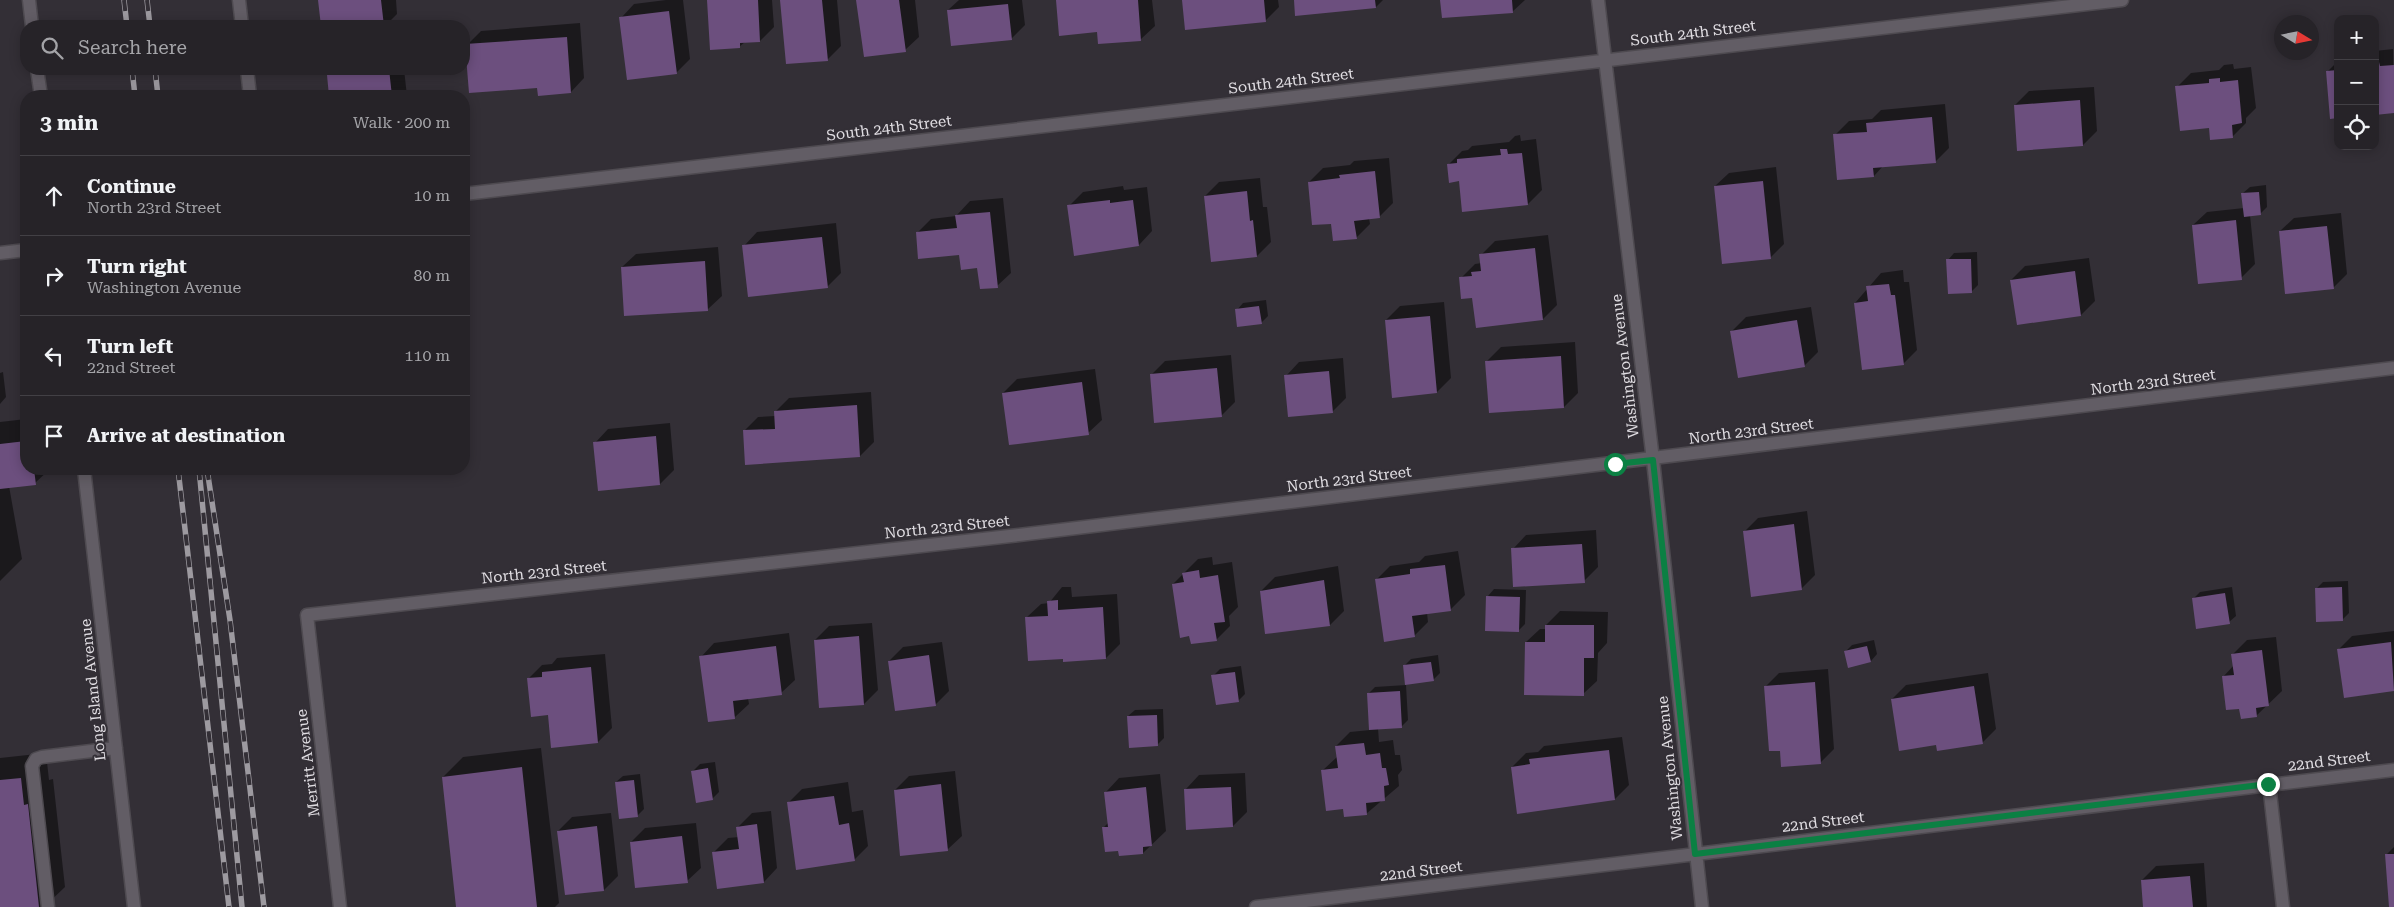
<!DOCTYPE html>
<html lang="en">
<head>
<meta charset="utf-8">
<style>
  body { margin:0; font-family:"Roboto Serif",serif; background:#2e2b30; color:#f1f3f6 }
  .controls { position:absolute; right:15px; top:15px; display:grid; overflow:hidden; border-radius:10px; box-shadow:0 2px 12px #0003 }
  .controls button { width:45px; height:45px; display:grid; place-items:center; padding:0; border:0; border-bottom:1px solid #424045; background:#262328; color:#f1f3f6; font:25px sans-serif }
  .compass { position:absolute; left:2274px; top:15px; width:45px; height:45px; border-radius:50%; background:#262328; box-shadow:0 2px 12px #0003; rotate:100deg }
  .stop { position:absolute; width:15px; height:15px; margin:-11px; border:4px solid #0b8043; border-radius:50%; background:#fff }
  .stop.end { background:#0b8043; border-color:#fff; box-shadow:0 1px 5px #0008 }
  .list { margin:0; padding:0; list-style:none }
  h2 { display:flex; justify-content:space-between; align-items:center; height:65px; margin:0; padding:0 20px; font-size:21px }
  h2 small { font-size:16px; font-weight:400; color:#a4a4a8 }
  .list li { display:grid; grid-template-columns:32px 1fr auto; gap:15px; align-items:center; box-sizing:border-box; height:80px; padding:0 20px; border-top:1px solid #424045 }
  .list b { display:block; font-size:19px; white-space:nowrap }
  .list p { margin:0; font-size:16px; white-space:nowrap; color:#a4a4a8 }
  .list em { font-size:16px; font-style:normal; color:#a4a4a8 }
  .icon { flex:none; width:28px; height:28px; fill:none; stroke:currentColor; stroke-width:2; stroke-linecap:round; stroke-linejoin:round }
  .map { position:relative; flex:none; width:2394px; height:907px; overflow:hidden }
  .search { position:absolute; background:#262328; box-shadow:0 2px 12px #0003; left:20px; top:20px; width:450px; height:55px; display:flex; align-items:center; gap:12px; box-sizing:border-box; padding:0 18px; border-radius:20px; color:#a4a4a8; font-size:19px }
  .panel { position:absolute; background:#262328; box-shadow:0 2px 12px #0003; left:20px; top:90px; width:450px; height:385px; border-radius:20px }
  .map>svg:first-child { display:block }
</style>
</head>
<body>
<div class="map">
<svg width="2394" height="907" viewBox="0 0 2394 907">
  <rect width="100%" height="100%" fill="#332f36"/>
  <!-- shadow -->
  <path fill="#0007" d="M319,0H396L397,14L385,26H323Z
    M666,0H683L690,59L676,73L621,18L634,4Z
    M709,0H772L774,27L760,41L745,42L739,47Z
    M781,0H837L841,46L827,60Z
    M858,0H915L919,37L905,50Z
    M959,0H1022L1025,25L1011,39L948,10Z
    M1057,0H1152L1155,26L1141,39L1099,31Z
    M1183,0H1278L1279,7L1265,21Z
    M1295,0H1383L1376,7Z
    M1442,0H1525L1512,12Z
    M580,23L584,78L571,92L467,45L481,31Z
    M2393,49L2394,112L2375,114V51Z
    M2338,61V117L2327,72Z
    M2233,64L2234,69L2251,67L2256,108L2246,118V123L2232,137L2177,87L2191,73L2219,70L2224,65Z
    M335,69H404L407,96H331L328,75Z
    M2094,87L2097,131L2083,145L2015,105L2029,91Z
    M1945,104L1949,148L1935,162L1883,166L1874,176L1835,135L1849,121L1872,119L1881,110Z
    M1520,135L1521,141L1536,139L1542,190L1528,204L1460,180L1448,165L1462,151L1468,150L1472,146L1509,142L1515,136Z
    M1389,158L1393,203L1379,217L1369,218L1370,224L1356,238L1332,222L1309,182L1323,168L1350,165L1354,161Z
    M1776,167L1784,244L1770,258L1715,186L1729,173Z
    M1260,178L1263,207H1267L1271,242L1257,256L1205,196L1219,182Z
    M2266,185L2267,207L2260,214L2250,215L2255,264L2241,278L2193,225L2207,212L2244,208L2243,193L2250,187Z
    M1123,186L1124,190L1147,187L1152,231L1139,245L1069,206L1083,192Z
    M1003,198L1011,273L997,286L978,267L960,253L917,233L931,219L956,216L970,201Z
    M2341,213L2347,274L2333,288L2280,231L2294,218Z
    M836,223L841,273L827,287L744,246L757,232Z
    M1548,235L1557,305L1543,319L1473,297L1461,278L1475,264L1482,263L1481,255L1495,241Z
    M718,247L722,296L708,309L622,267L636,254Z
    M1977,252L1978,285L1971,292L1948,260L1954,253Z
    M2089,258L2095,301L2081,315L2011,280L2025,266Z
    M1903,270L1904,282H1909L1917,350L1903,364L1855,303L1881,273Z
    M1266,300L1268,316L1261,323L1237,310L1243,303Z
    M1444,302L1451,378L1437,392L1386,320L1400,306Z
    M1811,307L1818,352L1804,366L1732,331L1746,317Z
    M1575,342L1578,393L1564,407L1487,361L1501,347Z
    M1231,355L1235,402L1221,416L1151,375L1165,361Z
    M1343,358L1346,398L1332,412L1286,376L1299,362Z
    M1095,369L1102,420L1088,433L1003,393L1017,379Z
    M3,372L6,397L0,404V373Z
    M871,392L874,442L860,456L744,431L758,417L775,416V412L789,398Z
    M26,419V469H50L35,483L9,486L22,559L0,581V422Z
    M670,423L674,470L660,484L595,443L608,429Z
    M1807,511L1815,575L1801,589L1744,532L1758,518Z
    M1596,530L1598,567L1584,581L1513,549L1526,535Z
    M1458,551L1465,595L1451,609L1427,613L1428,622L1414,636L1376,580L1390,566L1419,562L1425,556Z
    M1212,557L1213,565L1232,562L1238,607L1229,616L1230,626L1216,640L1173,584L1198,559Z
    M1338,566L1344,611L1330,625L1261,591L1275,577Z
    M2348,581L2349,613L2342,620L2316,589L2323,582Z
    M1062,587H1071L1072,597L1117,594L1120,644L1106,658H1065L1027,617L1041,604L1049,603Z
    M2232,587L2236,616L2229,622L2193,599L2200,592Z
    M1494,589L1526,590L1525,624L1518,631L1488,596Z
    M1560,611L1608,612L1607,643L1598,653L1597,681L1583,694L1526,642L1540,629H1546V625Z
    M872,623L878,690L864,704L815,640L829,626Z
    M2394,631V689L2345,696L2338,650L2352,636Z
    M789,633L795,680L781,693L748,698L749,704L735,717L701,657L714,643Z
    M2276,637L2282,691L2256,716L2223,677L2234,665L2233,654L2247,640Z
    M1874,640L1877,654L1871,661L1845,652L1852,645Z
    M942,642L949,691L935,705L889,661L903,647Z
    M605,654L612,728L598,742L549,713L528,679L542,665L552,664L557,658Z
    M1438,655L1440,673L1433,680L1404,666L1411,659Z
    M1241,666L1245,694L1238,701L1213,676L1220,669Z
    M1828,669L1834,749L1820,763L1781,749L1765,687L1779,673Z
    M1988,673L1996,729L1982,743H1937L1892,699L1906,685Z
    M1406,685L1408,720L1401,727L1378,728L1379,742L1393,740L1395,755H1400L1402,770L1398,775L1399,786L1366,814L1344,807L1323,770L1337,757L1336,746L1350,732L1370,730L1369,693L1375,687Z
    M1163,709L1164,738L1157,745L1128,716L1135,710Z
    M1622,737L1629,785L1615,799L1512,767L1526,753L1538,752L1544,746Z
    M541,748L559,903L555,907H458L443,777L463,757Z
    M46,753L49,780L53,779L65,887L44,907H0V758Z
    M715,762L719,792L712,799L693,771L700,764Z
    M955,771L962,836L948,849L895,790L909,776Z
    M1245,773L1247,812L1233,826L1186,789L1199,775Z
    M640,774L644,809L637,816L616,782L623,776Z
    M1160,774L1166,831L1143,853L1119,849L1103,828L1109,822L1106,792L1119,778Z
    M848,782L852,812L863,810L868,846L854,860L788,803L802,789Z
    M771,811L777,868L764,882L714,852L728,838L739,837L738,827L752,813Z
    M611,813L618,876L604,890L558,831L572,817Z
    M696,823L701,868L687,881L631,842L645,828Z
    M2394,847V907H2390L2386,855Z
    M2204,863L2207,907H2144L2142,880L2156,866Z"/>
  <!-- building -->
  <path fill="#6c4f7e" d="M318,0H381L384,26H321Z
    M707,0H758L760,42L740,43V48L710,50Z
    M780,0H822L828,61L786,64Z
    M856,0H899L906,52L864,57Z
    M1056,0H1138L1141,41L1098,44L1097,32L1059,36Z
    M1182,0H1264L1266,22L1185,30Z
    M1294,0H1375L1376,8L1295,16Z
    M1440,0H1512L1513,13L1442,18Z
    M1008,4L1012,40L951,46L947,10Z
    M669,11L677,74L627,80L619,17Z
    M567,37L571,93L538,96L537,88L469,93L465,44Z
    M2379,62L2380,66L2394,65V113L2375,115V63Z
    M378,69H389L392,96H329L327,75Z
    M2338,70V118L2330,119L2326,71Z
    M2220,78V82L2238,80L2242,123L2232,125L2233,138L2210,140L2209,128L2180,131L2175,86L2209,83V79Z
    M2080,100L2083,146L2017,151L2014,105Z
    M1932,117L1936,163L1873,168L1874,177L1837,180L1833,134L1867,132L1866,123Z
    M1500,149H1507L1508,154L1522,153L1528,205L1462,212L1459,181L1449,183L1447,164L1457,163V159L1501,155Z
    M1375,171L1380,218L1354,221L1357,239L1333,241L1331,224L1312,225L1308,182L1340,178L1339,175Z
    M1763,181L1771,259L1722,264L1714,186Z
    M1247,191L1250,221L1253,220L1257,257L1211,262L1204,196Z
    M2259,192L2261,215L2244,217L2241,193Z
    M1110,200V203L1133,200L1139,246L1074,256L1067,205Z
    M990,212L998,288L980,289L977,268L961,270L959,255L918,259L916,232L957,228L955,215Z
    M2236,220L2242,280L2198,284L2192,225Z
    M2327,226L2334,289L2285,294L2279,231Z
    M822,237L828,288L748,297L742,245Z
    M1535,248L1543,320L1476,328L1472,298L1461,299L1459,277L1472,276L1471,272L1481,271L1479,254Z
    M1946,259H1971L1972,293L1948,294Z
    M705,261L708,311L624,316L621,267Z
    M2075,271L2081,316L2017,325L2010,280Z
    M1889,284L1891,295H1895L1904,365L1862,370L1854,303L1868,301L1866,286Z
    M1259,306L1262,324L1237,327L1235,309Z
    M1430,316L1437,393L1392,398L1385,320Z
    M1797,320L1805,367L1738,378L1730,331Z
    M1561,356L1564,408L1489,413L1485,361Z
    M1217,368L1222,417L1154,423L1150,374Z
    M1329,371L1333,413L1288,417L1284,375Z
    M1082,382L1089,435L1009,445L1002,393Z
    M857,405L860,457L745,465L743,430L775,429L774,411Z
    M656,436L660,485L598,491L593,442Z
    M26,441V469H34L36,485L0,489V444Z
    M1794,524L1802,590L1751,597L1743,531Z
    M1582,544L1585,583L1513,587L1511,548Z
    M1445,565L1451,611L1412,616L1415,637L1384,642L1375,579L1410,574V569Z
    M1199,570L1200,578L1218,575L1225,622L1214,623L1217,641L1191,644L1189,636L1180,638L1172,584L1184,582L1182,573Z
    M1324,580L1330,626L1265,634L1260,591Z
    M2342,587L2343,621L2316,622L2315,588Z
    M2225,593L2230,624L2196,629L2192,598Z
    M1486,596L1520,597L1519,632L1485,631Z
    M1058,600V610L1103,607L1106,659L1063,662V659L1028,661L1025,617L1048,616L1047,601Z
    M1545,625H1594V658H1584V696L1524,695L1525,642H1545Z
    M859,636L864,705L819,708L814,640Z
    M2391,642L2394,691L2344,698L2337,649Z
    M776,646L782,695L733,701L735,719L708,722L699,656Z
    M1867,646L1871,662L1848,668L1844,651Z
    M2262,650L2269,706L2256,708L2257,717L2241,719L2239,709L2226,710L2222,676L2234,675L2231,654Z
    M929,655L936,706L895,711L888,661Z
    M1431,662L1434,681L1405,685L1403,665Z
    M591,667L598,743L551,748L548,715L531,717L527,678L542,677V672Z
    M1235,672L1239,702L1216,705L1211,675Z
    M1815,682L1821,764L1781,767L1780,751H1769L1764,686Z
    M1974,686L1983,744L1937,751L1936,745L1899,751L1891,699Z
    M1400,691L1402,728L1369,730L1367,693Z
    M1157,715L1158,746L1129,748L1127,716Z
    M1364,743L1366,755L1380,753L1382,768H1386L1389,785L1384,786L1385,801L1366,803L1367,815L1344,817L1343,809L1326,811L1321,770L1338,768L1335,746Z
    M1609,750L1615,800L1517,814L1511,767L1530,764L1529,759Z
    M522,767L537,907H456L442,777Z
    M708,768L713,800L696,803L691,771Z
    M21,778L24,805L28,804L39,907H0V780Z
    M634,780L638,817L619,819L615,782Z
    M941,784L948,851L900,856L894,790Z
    M1146,787L1152,846L1143,847V854L1119,856L1118,851L1105,852L1102,827H1108L1104,792Z
    M1231,787L1233,827L1186,830L1184,789Z
    M834,796L839,825L849,823L855,861L796,870L787,802Z
    M757,824L764,883L717,889L712,852L739,849L736,827Z
    M597,826L604,891L565,895L557,831Z
    M682,836L688,883L635,888L630,842Z
    M2385,854H2394V907H2389Z
    M2190,876L2193,907H2143L2141,880Z"/>
  <g fill="none" stroke-linecap="round" stroke-linejoin="round">
    <!-- minor casing -->
    <g stroke="#4e4a50" stroke-width="15">
      <path id="minor" d="M29,0L32,26
        M239,0L242,26
        M1598,0L1653,460L1702,907
        M37,69L41,96
        M247,69L250,96
        M464,194L2122,0
        M0,253L26,250
        M84,469L134,907
        M2269,784L2283,907
        M48,907L32,766L36,759L42,757L116,748
        M340,907L307,615L1019,535L2394,368
        M1256,907L2394,770"/>
    </g>
    <!-- minor -->
    <use href="#minor" stroke="#625d65" stroke-width="12"/>
    <!-- rail casing -->
    <g stroke="#9d9aa0" stroke-width="5.5">
      <path id="rail" d="M124,0L127,26
        M147,0L150,26
        M132,69L135,96
        M155,69L158,96
        M178,469L229,907
        M199,469L242,907
        M207,469L230,620L264,907"/>
    </g>
    <!-- rail -->
    <use href="#rail" stroke="#332f36" stroke-width="4" stroke-dasharray="11" stroke-linecap="butt"/>
  </g>
  <g fill="none" stroke-linecap="round" stroke-linejoin="round">
    <!-- route -->
    <path stroke="#0b8043" stroke-width="6" d="M1615,464L1653,460L1695,854L2268,784"/>
  </g>
  <g text-anchor="middle" dominant-baseline="central" stroke-width="4" stroke-linejoin="round" paint-order="stroke">
    <!-- street labels -->
    <g font-size="15" fill="#e0dde2" stroke="#332f36">
      <text transform="translate(1693 33) rotate(-7)">South 24th Street</text>
      <text transform="translate(1291 81) rotate(-7)">South 24th Street</text>
      <text transform="translate(889 128) rotate(-7)">South 24th Street</text>
      <text transform="translate(1625 366) rotate(-97)">Washington Avenue</text>
      <text transform="translate(2153 382) rotate(-7)">North 23rd Street</text>
      <text transform="translate(1751 431) rotate(-7)">North 23rd Street</text>
      <text transform="translate(1349 479) rotate(-7)">North 23rd Street</text>
      <text transform="translate(947 527) rotate(-6)">North 23rd Street</text>
      <text transform="translate(544 572) rotate(-6)">North 23rd Street</text>
      <text transform="translate(93 690) rotate(-96)">Long Island Avenue</text>
      <text transform="translate(2329 761) rotate(-7)">22nd Street</text>
      <text transform="translate(308 763) rotate(-97)">Merritt Avenue</text>
      <text transform="translate(1670 768) rotate(-96)">Washington Avenue</text>
      <text transform="translate(1823 822) rotate(-7)">22nd Street</text>
      <text transform="translate(1421 871) rotate(-7)">22nd Street</text>
    </g>
  </g>
</svg>
<div class="controls">
<button>+</button>
<button>−</button>
<button><svg class="icon" aria-label="locate" viewBox="0 0 24 24"><circle cx="12" cy="12" r="6"/><path d="M12 2v4M12 18v4M2 12h4M18 12h4"/></svg></button>
</div>
<svg class="compass" viewBox="-18 -18 36 36"><path d="M0-13l5 13h-10z" fill="#e53935"/><path d="M0 13l5-13h-10z" fill="#a4a4a8"/></svg>
<div class="stop" style="left:1615px;top:464px"></div>
<div class="stop end" style="left:2268px;top:784px"></div>
<div class="search"><svg class="icon" aria-label="search" viewBox="0 0 24 24"><circle cx="10" cy="10" r="6"/><path d="M15 15l6 6"/></svg>Search here</div>
<section class="panel">
<h2>3 min<small>Walk · 200 m</small></h2>
<ul class="list">
<li><svg class="icon" aria-label="ahead" viewBox="0 0 24 24"><path d="M12 20V5M6 11l6-6 6 6"/></svg><div><b>Continue</b><p>North 23rd Street</p></div><em>10 m</em></li>
<li><svg class="icon" aria-label="right" viewBox="0 0 24 24"><path d="M7 20v-9h11M14 6l5 5-5 5"/></svg><div><b>Turn right</b><p>Washington Avenue</p></div><em>80 m</em></li>
<li><svg class="icon" aria-label="left" viewBox="0 0 24 24"><path d="M17 20v-9H6M10 6l-5 5 5 5"/></svg><div><b>Turn left</b><p>22nd Street</p></div><em>110 m</em></li>
<li><svg class="icon" aria-label="arrive" viewBox="0 0 24 24"><path d="M6 21V4h12l-3 4 3 4H6"/></svg><div><b>Arrive at destination</b></div></li>
</ul>
</section>
</div>
</body>
</html>
